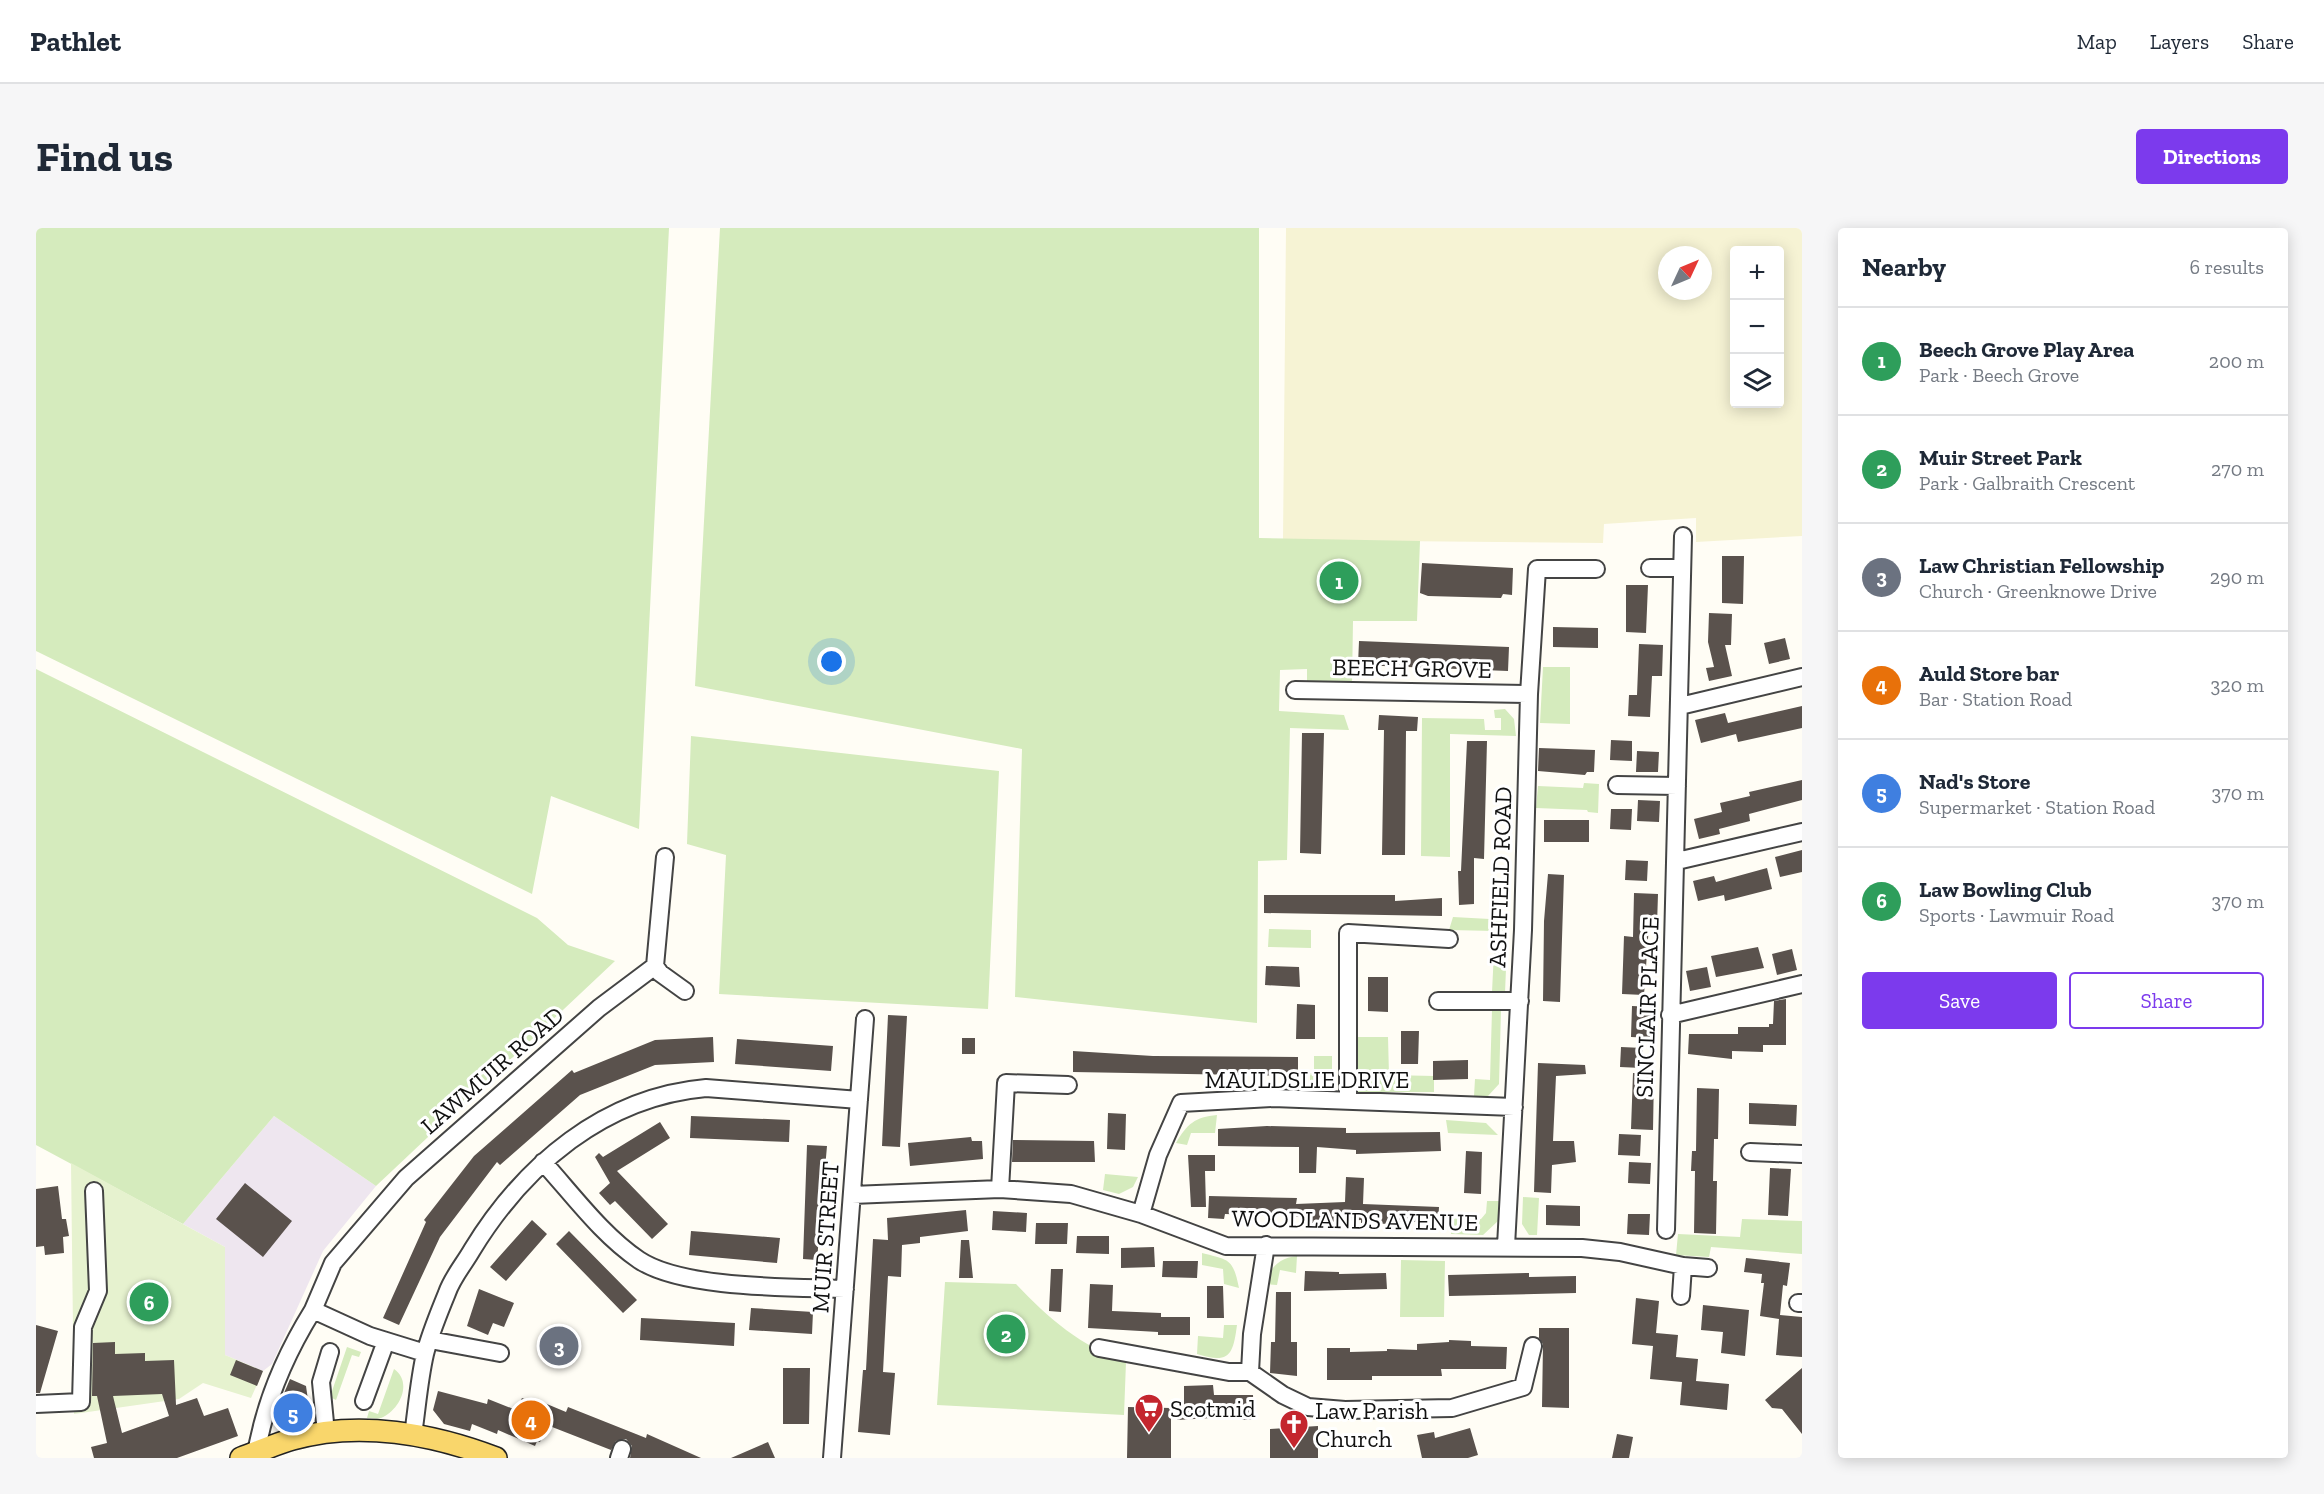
<!DOCTYPE html>
<html lang="en">
<head>
<meta charset="utf-8">
<style>
  body { margin:0; font-family:"Zilla Slab",serif; background:#f6f6f7; color:#1f2937 }
  .controls { position:absolute; right:18px; top:18px; display:grid; overflow:hidden; border-radius:6px; box-shadow:0 3px 15px #0003 }
  .controls button { width:54px; height:54px; display:grid; place-items:center; padding:0; border:0; border-bottom:2px solid #e0e1e3; background:#fff; color:#1f2937; font:30px sans-serif }
  .compass { position:absolute; left:1622px; top:18px; width:54px; height:54px; border-radius:50%; background:#fff; box-shadow:0 3px 15px #0003; rotate:46deg }
  .you { position:absolute; left:796px; top:434px; width:21px; height:21px; margin:-15px; border:4px solid #fff; border-radius:50%; background:#1a73e8; box-shadow:0 0 0 9px #1a73e833 }
  .badge { display:grid; place-items:center; width:39px; height:39px; border-radius:50%; background:#7c3aed; color:#fff; font-size:20px; font-weight:700 }
  .pin { position:absolute; translate:-50% -50%; border:3px solid #fff; box-shadow:0 2px 6px #0006 }
  .list { margin:0; padding:0; list-style:none }
  h2 { display:flex; justify-content:space-between; align-items:center; height:78px; margin:0; padding:0 24px; font-size:26px }
  h2 small { font-size:20px; font-weight:400; color:#747a83 }
  .list li { display:grid; grid-template-columns:39px 1fr auto; gap:18px; align-items:center; box-sizing:border-box; height:108px; padding:0 24px; border-top:2px solid #e0e1e3 }
  .list b { display:block; font-size:22px; white-space:nowrap }
  .list p { margin:0; font-size:20px; white-space:nowrap; color:#747a83 }
  .list em { font-size:20px; font-style:normal; color:#747a83 }
  .actions { display:flex; gap:12px; padding:18px 24px }
  .actions a { flex:1; padding:14px 0; border:2px solid #7c3aed; border-radius:6px; text-align:center; font-size:21px; color:#7c3aed }
  .actions .main { background:#7c3aed; color:#fff }
  .icon { flex:none; width:33px; height:33px; fill:none; stroke:currentColor; stroke-width:2; stroke-linecap:round; stroke-linejoin:round }
  .map { position:relative; flex:none; width:1766px; height:1230px; overflow:hidden; border-radius:6px }
  header { display:flex; align-items:center; gap:36px; box-sizing:border-box; height:84px; padding:0 30px; background:#fff; border-bottom:2px solid #e0e1e3 }
  header strong { font-size:28px }
  nav { display:flex; gap:33px; margin-inline-start:auto; font-size:21px }
  .intro { display:flex; align-items:center; justify-content:space-between; box-sizing:border-box; height:144px; padding:0 36px }
  h1 { margin:0; font-size:42px }
  .button { padding:15px 27px; border-radius:6px; background:#7c3aed; color:#fff; font-size:21px; font-weight:700 }
  main { display:flex; gap:36px; padding:0 36px }
  aside { flex:1; background:#fff; border-radius:6px; box-shadow:0 3px 15px #0003 }
  .map>svg:first-child { display:block }
</style>
</head>
<body>
<header>
<strong>Pathlet</strong>
<nav><a>Map</a><a>Layers</a><a>Share</a></nav>
</header>
<div class="intro"><h1>Find us</h1><a class="button">Directions</a></div>
<main>
<div class="map">
<svg width="1766" height="1230" viewBox="0 0 1766 1230">
  <rect width="100%" height="100%" fill="#fffdf5"/>
  <!-- industrial -->
  <path fill="#eee6ef" d="M238,888L340,958L287,1023L236,1136L227,1143L189,1127V1019L147,996Z"/>
  <!-- farmland -->
  <path fill="#f6f3d4" fill-rule="evenodd" d="M1250,0H1766V308L1660,314V290L1568,296L1567,315L1247,312ZM1698,22H1744V176H1698ZM1631,27H1667V63H1631Z"/>
  <!-- green -->
  <path fill="#d5ebbd" d="M0,0H633L603,601L515,568L496,666L0,423Z
    M684,0H1223V310L1384,313L1381,393H1317L1316,455L1271,454V441L1244,442L1243,483L1308,487L1313,502L1254,500L1251,632L1222,633L1221,795L979,769L986,521L659,458Z
    M1507,439H1534V496L1504,495Z
    M0,441L501,690L532,717L579,733L340,958L238,888L147,996L0,917Z
    M1469,481L1478,491L1480,508L1414,506V629L1385,628L1386,490L1448,491L1449,502H1465V490H1459L1458,482Z
    M655,508L963,543L952,781L683,766L690,627L651,616Z
    M1548,555L1563,556L1562,585L1552,584L1551,582L1500,580L1502,558L1547,560Z
    M1417,689L1472,692L1469,765L1456,764L1459,703L1413,702Z
    M1233,701L1275,702V720L1232,719Z
    M1456,782H1465L1463,856L1452,868H1438L1439,851L1454,852Z
    M1322,809H1352L1353,847L1398,848V864H1322Z
    M1278,828H1296V861H1274V845H1278Z
    M1181,887L1179,905H1155L1151,917L1140,915C1151,896 1159,889 1181,887Z
    M1410,892L1450,895L1462,907L1412,905Z
    M1069,946L1102,949L1097,959L1083,966L1067,962Z
    M1487,969L1503,970L1501,1007H1493L1486,996Z
    M1451,973H1463L1462,993L1447,1007L1415,1006V990L1445,991L1450,985Z
    M1706,991L1766,993V1026L1675,1019L1673,1029L1640,1027L1642,1006L1704,1009Z
    M1166,1025C1194,1032 1197,1031 1203,1060L1188,1056L1187,1041L1166,1037Z
    M1261,1028L1260,1045L1244,1042L1241,1057L1228,1056C1235,1039 1243,1030 1261,1028Z
    M1365,1032L1409,1033L1408,1089H1364Z
    M909,1054L980,1056C1012,1090 1046,1119 1090,1134L1088,1187L901,1177Z
    M1188,1097H1201C1197,1128 1193,1136 1161,1126L1162,1108L1187,1110Z
    M311,1119L325,1124L323,1129L316,1127L300,1172L294,1169Z
    M358,1141C377,1154 364,1182 345,1190C341,1191 335,1190 331,1190L333,1183L342,1186Z"/>
  <!-- pitch -->
  <path fill="#e6f2cf" d="M35,935L189,1019V1127L227,1143L215,1170L167,1155L143,1171L38,1186Z"/>
  <!-- building -->
  <path fill="#5a524d" fill-rule="evenodd" d="M1686,328H1708L1707,376L1686,375Z
    M1386,335L1477,340L1476,367L1467,366L1465,370L1392,368L1384,365Z
    M1590,357H1612L1610,405L1590,404Z
    M1673,385L1696,386L1695,417H1689L1696,448L1673,453L1670,440L1678,439L1672,414Z
    M1517,399L1562,400V420L1517,419Z
    M1749,410L1754,431L1733,436L1728,415Z
    M1323,413L1473,419L1472,443L1322,437Z
    M1603,416L1627,417L1626,448H1616L1614,489L1592,488L1593,467H1601Z
    M1766,478V500L1702,514L1700,506L1665,515L1659,492L1689,485L1692,495Z
    M1343,487L1382,489L1381,503H1370L1369,627H1346L1348,502H1342Z
    M1266,505H1288L1285,626L1264,625Z
    M1575,512L1596,513V533L1574,532Z
    M1431,513H1451L1448,631L1438,630V676L1423,677L1422,643H1425Z
    M1503,520L1559,522L1558,544H1551L1549,547L1502,543Z
    M1601,523L1623,524L1622,544H1600Z
    M1766,552V572L1713,586L1714,593L1683,601L1684,606L1663,611L1658,591L1686,584L1684,575L1714,568L1713,564Z
    M1602,572L1624,573L1623,594L1601,593Z
    M1575,581H1596L1595,602L1574,601Z
    M1508,592H1553V614H1508Z
    M1766,622V644L1744,649L1739,629Z
    M1590,632L1612,633L1611,653L1589,652Z
    M1731,640L1736,661L1689,673L1688,667L1662,673L1657,653L1678,648L1680,654Z
    M1512,646L1528,647L1524,774L1507,773L1508,693Z
    M1598,665L1622,666L1621,697H1613L1608,767L1586,766L1588,708L1597,709Z
    M1228,667H1359V673L1406,670V688L1228,685Z
    M1722,719L1728,740L1680,749L1675,728Z
    M1756,721L1761,742L1741,747L1736,726Z
    M1230,738L1263,739L1264,759L1229,757Z
    M1671,739L1675,759L1654,763L1650,743Z
    M1332,749H1352V784L1332,783Z
    M1750,771V817H1727V824L1696,823V831L1652,826L1653,806H1702V799H1733V796H1737L1738,773Z
    M1261,776L1279,777V811H1260Z
    M1596,778L1620,779L1619,810L1595,809Z
    M852,787L871,788L864,919L846,918Z
    M1365,803H1383L1382,836H1365Z
    M677,809L678,834L619,837L544,867L464,937L461,934L404,1009L363,1097L347,1090L390,994L388,992L438,928L536,842L538,845L619,812Z
    M926,810H939V826H926Z
    M701,811L797,818L795,843L699,836Z
    M1585,819L1607,820L1606,840L1584,839Z
    M1037,823L1117,828L1262,829V848L1037,844Z
    M1432,832V851L1397,852V833Z
    M1502,835L1549,837L1550,846L1520,848L1517,913H1538L1540,934L1516,937L1515,965L1498,964Z
    M1597,845L1618,846L1617,902L1595,901Z
    M1661,860L1683,861L1682,911H1678L1677,953H1681L1680,1006L1658,1005L1659,943H1655L1656,923H1660Z
    M1713,875L1761,877L1760,898L1713,896Z
    M1072,885L1090,886L1089,922L1071,921Z
    M655,888L754,892L753,914L654,910Z
    M624,894L634,910L581,943L632,996L616,1011L579,973L574,977L563,965L574,955L559,929L563,925L567,929Z
    M1231,898L1310,900V905L1404,904L1405,923L1320,926V922L1281,919L1280,945H1263V919L1182,918V901Z
    M1583,906L1605,907L1604,928L1582,927Z
    M935,909L936,913H946L947,931L874,938L872,915Z
    M977,912L1058,913L1059,934H976Z
    M771,917L791,918L781,1032L767,1031Z
    M1430,923L1446,924L1445,966L1428,965Z
    M1152,927H1179V943H1169L1170,979H1155Z
    M1593,934L1615,935L1614,956L1592,955Z
    M1734,940L1755,941L1752,988L1732,987Z
    M1310,949L1328,950L1327,976L1403,979L1402,995L1355,993V996L1325,995V992L1276,995V989L1189,986L1188,991L1172,990L1173,968L1261,970L1260,976L1309,974Z
    M209,955L256,993L227,1029L180,991Z
    M22,958L26,991H30L33,1008L27,1009L28,1025L9,1027L8,1018L0,1019V961Z
    M1510,977L1544,978V998L1510,997Z
    M930,982L932,1003L884,1009V1015L866,1017L865,1049L852,1048L847,1144L859,1145L854,1207L822,1204L827,1142H830L837,1011L852,1012L851,990Z
    M957,983L991,985L990,1004L956,1002Z
    M1592,986H1614L1613,1007L1591,1006Z
    M496,992L511,1006L470,1053L454,1039Z
    M1000,995H1032L1031,1016H999Z
    M533,1003L601,1072L587,1085L520,1016Z
    M655,1003L744,1010L741,1035L653,1027Z
    M1041,1008H1073V1026L1040,1025Z
    M925,1012H933L937,1050H923Z
    M1118,1019L1119,1039L1085,1040V1020Z
    M1710,1030L1754,1035L1751,1058L1747,1057L1744,1087L1766,1089V1129L1740,1127L1743,1091L1724,1088L1728,1055H1725L1726,1046L1708,1044Z
    M1127,1033H1162L1161,1050L1126,1049Z
    M1015,1041H1027L1025,1084L1013,1083Z
    M1269,1043L1303,1044V1046L1350,1045L1351,1061L1268,1063Z
    M1493,1045V1049L1540,1048V1065L1413,1068L1412,1047Z
    M1054,1056L1077,1057L1076,1083L1125,1085V1089H1154V1107H1122V1104L1052,1100Z
    M1171,1058H1187L1188,1090H1171Z
    M443,1061L478,1075L468,1099L457,1095L452,1107L431,1098Z
    M1240,1064H1255V1114H1261V1148L1234,1145L1235,1114H1239Z
    M1600,1070L1623,1073L1620,1105L1642,1107L1640,1129L1662,1131L1660,1153L1693,1156L1691,1182L1644,1177L1646,1154L1614,1151L1617,1118L1596,1116Z
    M1667,1077L1713,1082L1709,1128L1685,1125L1687,1104L1665,1102Z
    M715,1080L777,1084L776,1106L713,1102Z
    M605,1090L699,1095L698,1118L604,1112Z
    M0,1097L22,1103L4,1165H0Z
    M1503,1100H1533V1180L1506,1179L1507,1116L1503,1110Z
    M525,1101L540,1116L520,1136L505,1120Z
    M1413,1112L1435,1113V1118L1471,1119L1470,1141H1405L1406,1148H1336V1152H1291V1120H1314V1124L1351,1123V1121L1381,1122V1116L1413,1114Z
    M79,1114V1126L109,1125V1133L138,1132L140,1177L161,1170L168,1188L192,1180L202,1208L141,1230H58L55,1219L71,1215L61,1168H56L57,1115ZM126,1166L133,1188L86,1205L77,1168Z
    M200,1132L227,1143L221,1158L194,1147Z
    M747,1140H774L773,1196H747Z
    M1766,1140V1206L1746,1181L1736,1180L1729,1172Z
    M254,1151L270,1158L275,1193L243,1195V1177Z
    M1177,1157L1178,1167H1217L1218,1192H1192V1189L1141,1192L1140,1177L1148,1176V1158Z
    M402,1163L451,1176L452,1171L480,1182L486,1170L505,1178L506,1174L530,1184L532,1179L610,1210L611,1206L665,1230H594L596,1218L590,1211L580,1213L575,1222L511,1197L504,1214L501,1213L499,1218L462,1202L461,1206L436,1196L434,1203L408,1196L397,1182Z
    M1092,1179L1135,1180V1230H1091Z
    M1282,1198V1230H1234V1201Z
    M1434,1200L1442,1227L1432,1230H1386L1381,1207L1398,1204L1399,1210Z
    M1581,1206L1597,1209L1593,1230H1576Z
    M732,1214L739,1230H695Z"/>
  <g fill="none" stroke-linecap="round" stroke-linejoin="round">
    <!-- minor casing -->
    <g stroke="#444" stroke-width="20">
      <path id="minor" d="M1614,340H1645
        M1259,462L1493,466
        M1644,478L1766,449
        M1581,557L1641,558
        M1641,633L1766,604
        M619,738L624,745L649,763
        M1402,773H1484
        M1634,787L1766,756
        M1312,871V705L1413,711
        M1714,924L1766,926
        M507,934C537,967 566,1007 603,1032C647,1061 754,1059 809,1061
        M964,961L970,855L1032,857
        M816,967L964,961L1035,966L1105,986L1190,1018L1546,1020L1584,1024L1647,1038L1645,1068
        M1105,986L1122,927L1145,875L1237,870L1478,879
        M1630,1002L1647,308
        M1470,1018L1487,702L1493,466L1501,341H1560
        M1647,1038L1672,1040
        M1762,1075H1766
        M394,1112L464,1125
        M1063,1120L1193,1144H1214L1216,1106L1230,1017
        M389,1125L334,1108L277,1082L297,1035L370,950L563,780L619,738L629,629
        M1214,1144L1247,1167L1272,1179L1309,1182L1416,1180L1487,1159L1497,1118
        M328,1173L350,1113
        M0,1176L45,1174L47,1099L62,1063L58,963
        M290,1205L285,1154L294,1124
        M377,1207C381,1180 383,1152 389,1126C394,1106 403,1085 411,1065C416,1050 428,1036 436,1022C488,937 568,869 670,860L823,872
        M220,1230C220,1219 224,1208 226,1198C237,1155 254,1119 277,1082
        M583,1230L586,1221
        M796,1230L829,791"/>
    </g>
    <!-- major casing -->
    <g stroke="#222" stroke-width="24">
      <path id="major" d="M205,1230C222,1224 239,1216 257,1211C323,1192 397,1206 460,1230"/>
    </g>
    <!-- minor -->
    <use href="#minor" stroke="#fff" stroke-width="16"/>
    <!-- major -->
    <use href="#major" stroke="#f9d66b" stroke-width="21"/>
  </g>
  <!-- icons -->
  <defs>
    <g id="supermarket-pin" transform="scale(1.5)"><path d="M0 17L-7.5 6A9.5 9.5 0 1 1 7.5 6Z" fill="#c4262e" stroke="#fff"/><path d="M-6-5.5h2.5l.6 2H6L4.5 2H-2.5L-4.4-4H-6ZM-1.5 3.2a1.3 1.3 0 1 0 .1 0ZM3 3.2a1.3 1.3 0 1 0 .1 0Z" fill="#fff"/></g>
    <g id="church-pin" transform="scale(1.5)"><path d="M0 17L-7.5 6A9.5 9.5 0 1 1 7.5 6Z" fill="#c4262e" stroke="#fff"/><path d="M-1.2-6h2.4v3.5h3.3v2.4h-3.3V6h-2.4V-.1h-3.3v-2.4h3.3Z" fill="#fff"/></g>
  </defs>
  <g fill-rule="evenodd">
    <use href="#supermarket-pin" x="1113" y="1180"/>
    <use href="#church-pin" x="1258" y="1196"/>
  </g>
  <g text-anchor="middle" dominant-baseline="central" stroke-width="6" stroke-linejoin="round" paint-order="stroke">
    <!-- street labels -->
    <g font-size="24" fill="#111" stroke="#fff">
      <text transform="translate(1376 440) rotate(1)">BEECH GROVE</text>
      <text transform="translate(1464 649) rotate(-88)">ASHFIELD ROAD</text>
      <text transform="translate(1611 779) rotate(-88)">SINCLAIR PLACE</text>
      <text transform="translate(456 842) rotate(-41)">LAWMUIR ROAD</text>
      <text x="1271" y="851">MAULDSLIE DRIVE</text>
      <text transform="translate(1319 992) rotate(1)">WOODLANDS AVENUE</text>
      <text transform="translate(789 1009) rotate(-86)">MUIR STREET</text>
    </g>
    <!-- poi labels -->
    <g font-size="24" fill="#111" stroke="#fff" text-anchor="start">
      <text x="1134" y="1180">Scotmid</text>
      <text x="1279" y="1182">Law Parish<tspan x="1279" dy="28">Church</tspan></text>
    </g>
  </g>
</svg>
<div class="controls">
<button>+</button>
<button>−</button>
<button><svg class="icon" aria-label="layers" viewBox="0 0 24 24"><path d="M12 4l9 5-9 5-9-5zM3 14l9 5 9-5"/></svg></button>
</div>
<svg class="compass" viewBox="-18 -18 36 36"><path d="M0-13l5 13h-10z" fill="#e53935"/><path d="M0 13l5-13h-10z" fill="#747a83"/></svg>
<div class="you"></div>
<div class="pin badge" style="left:1303px;top:353px;background:#2e9e5b">1</div>
<div class="pin badge" style="left:970px;top:1106px;background:#2e9e5b">2</div>
<div class="pin badge" style="left:523px;top:1118px;background:#6b7280">3</div>
<div class="pin badge" style="left:495px;top:1192px;background:#e8710a">4</div>
<div class="pin badge" style="left:257px;top:1185px;background:#3f7fe0">5</div>
<div class="pin badge" style="left:113px;top:1074px;background:#2e9e5b">6</div>
</div>
<aside>
<h2>Nearby<small>6 results</small></h2>
<ul class="list">
<li><span class="badge" style="background:#2e9e5b">1</span><div><b>Beech Grove Play Area</b><p>Park · Beech Grove</p></div><em>200 m</em></li>
<li><span class="badge" style="background:#2e9e5b">2</span><div><b>Muir Street Park</b><p>Park · Galbraith Crescent</p></div><em>270 m</em></li>
<li><span class="badge" style="background:#6b7280">3</span><div><b>Law Christian Fellowship</b><p>Church · Greenknowe Drive</p></div><em>290 m</em></li>
<li><span class="badge" style="background:#e8710a">4</span><div><b>Auld Store bar</b><p>Bar · Station Road</p></div><em>320 m</em></li>
<li><span class="badge" style="background:#3f7fe0">5</span><div><b>Nad's Store</b><p>Supermarket · Station Road</p></div><em>370 m</em></li>
<li><span class="badge" style="background:#2e9e5b">6</span><div><b>Law Bowling Club</b><p>Sports · Lawmuir Road</p></div><em>370 m</em></li>
</ul>
<div class="actions"><a class="main">Save</a><a>Share</a></div>
</aside>
</main>
</body>
</html>
